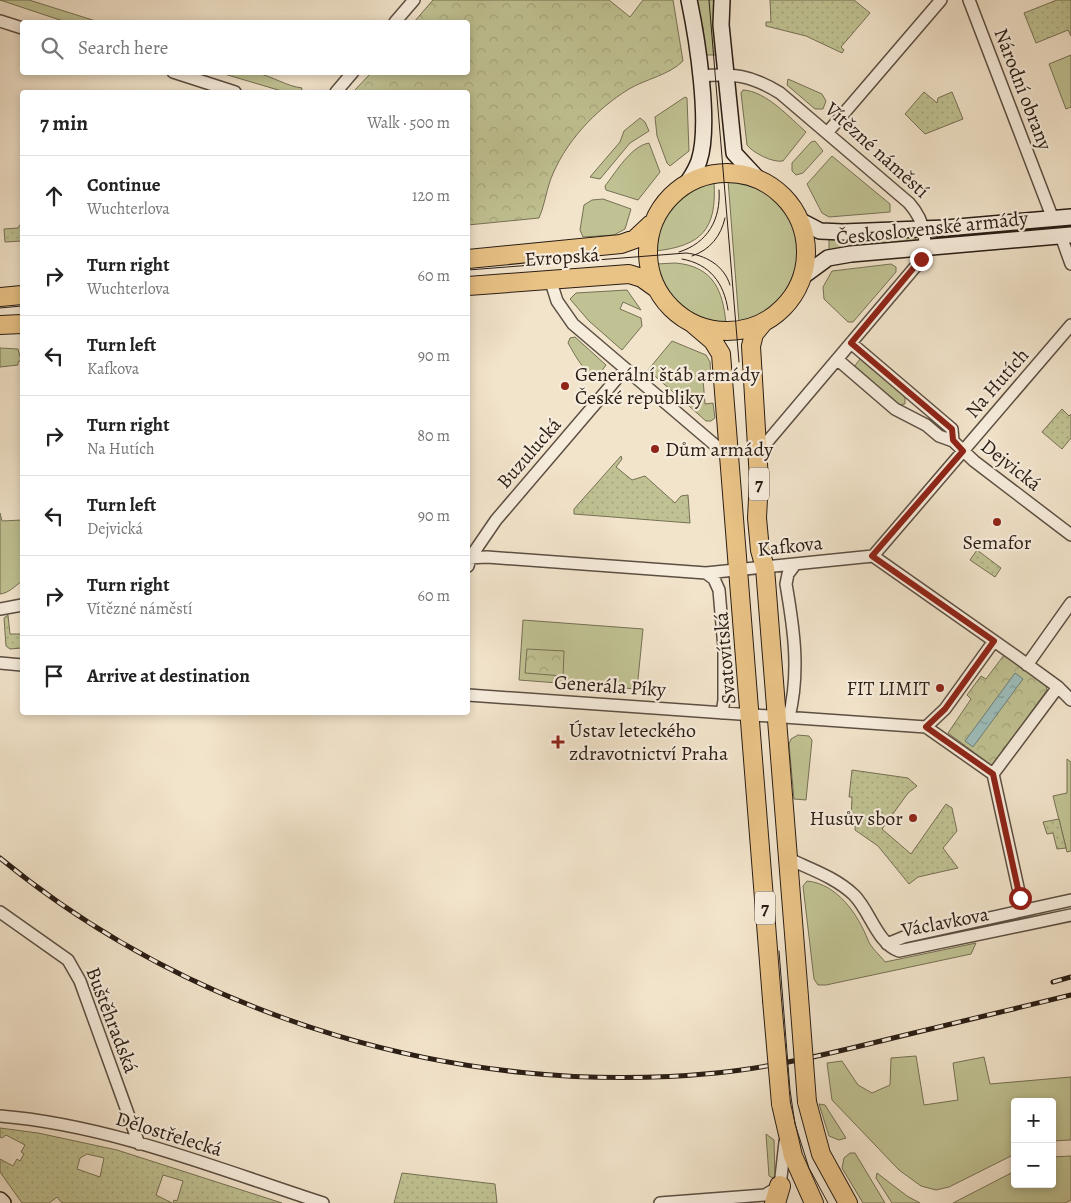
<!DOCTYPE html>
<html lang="en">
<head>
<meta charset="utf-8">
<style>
  body { margin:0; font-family:Alegreya,serif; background:#f2f2f2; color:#222 }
  .controls { position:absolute; right:15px; bottom:15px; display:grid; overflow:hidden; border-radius:5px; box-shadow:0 2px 8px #0003 }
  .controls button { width:45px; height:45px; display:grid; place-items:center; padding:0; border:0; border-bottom:1px solid #e0e0e0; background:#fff; color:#222; font:25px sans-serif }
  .stop { position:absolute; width:15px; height:15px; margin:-11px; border:4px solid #8f2418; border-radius:50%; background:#fff }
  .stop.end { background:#8f2418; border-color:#fff; box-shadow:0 1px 5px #0008 }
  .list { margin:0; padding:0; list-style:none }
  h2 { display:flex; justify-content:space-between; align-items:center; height:65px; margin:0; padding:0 20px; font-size:21px }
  h2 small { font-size:16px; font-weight:400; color:#767676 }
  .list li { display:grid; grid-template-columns:32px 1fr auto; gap:15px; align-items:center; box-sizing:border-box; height:80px; padding:0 20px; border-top:1px solid #e0e0e0 }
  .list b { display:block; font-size:19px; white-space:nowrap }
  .list p { margin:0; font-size:16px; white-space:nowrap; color:#767676 }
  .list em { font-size:16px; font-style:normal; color:#767676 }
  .icon { flex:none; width:28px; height:28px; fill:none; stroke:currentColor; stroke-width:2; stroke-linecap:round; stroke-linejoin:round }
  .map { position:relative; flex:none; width:1071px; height:1203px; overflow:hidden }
  .search { position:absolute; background:#fff; box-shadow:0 2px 8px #0003; left:20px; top:20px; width:450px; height:55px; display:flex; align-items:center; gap:12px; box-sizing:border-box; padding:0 18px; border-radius:5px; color:#767676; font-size:19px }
  .panel { position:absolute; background:#fff; box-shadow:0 2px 8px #0003; left:20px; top:90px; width:450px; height:625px; border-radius:5px }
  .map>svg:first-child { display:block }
</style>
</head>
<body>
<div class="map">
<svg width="1071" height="1203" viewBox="0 0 1071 1203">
  <defs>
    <pattern id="park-crowns" width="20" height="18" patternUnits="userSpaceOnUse" patternTransform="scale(1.25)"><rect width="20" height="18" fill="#c0c293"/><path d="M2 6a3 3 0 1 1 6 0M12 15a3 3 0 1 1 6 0" fill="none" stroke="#a5a67e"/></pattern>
    <pattern id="garden-dots" width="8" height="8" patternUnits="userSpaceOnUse" patternTransform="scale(1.25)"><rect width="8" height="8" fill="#c0c293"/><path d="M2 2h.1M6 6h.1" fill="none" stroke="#a5a67e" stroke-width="1.8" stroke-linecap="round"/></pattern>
    <pattern id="water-ripples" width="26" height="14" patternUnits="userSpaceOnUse" patternTransform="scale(1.25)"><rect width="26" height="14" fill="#9cbebc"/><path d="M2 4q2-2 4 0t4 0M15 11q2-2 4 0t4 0" fill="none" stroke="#7f9a98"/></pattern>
  </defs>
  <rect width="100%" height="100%" fill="#f2e4cb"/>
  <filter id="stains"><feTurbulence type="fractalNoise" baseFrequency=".004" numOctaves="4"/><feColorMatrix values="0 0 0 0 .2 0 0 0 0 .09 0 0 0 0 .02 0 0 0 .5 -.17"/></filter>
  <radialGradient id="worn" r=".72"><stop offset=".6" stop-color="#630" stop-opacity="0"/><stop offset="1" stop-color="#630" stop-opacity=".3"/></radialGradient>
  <!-- grass -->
  <path fill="#c0c293" stroke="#757054" d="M0,0H29L99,22H66Z
    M696,0H717L716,55H706L703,28Z
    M1071,55V107L1066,109L1049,64Z
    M221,73C233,72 247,71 257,73C274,77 286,86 302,88L301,92H285Z
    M788,79L822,94L826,101L823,109H815L787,85Z
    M743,90C766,91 790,118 806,132L783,161C773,163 753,153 747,145L741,93Z
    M685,97L687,98L689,151L670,166L667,163L657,136L655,117Z
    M640,118L645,122L649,131L630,143L600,179L590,177L620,142L624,131Z
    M815,141L823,151L803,173L796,175L792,171V163L811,142Z
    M649,143L660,172L638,200L606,190L605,186C616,172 631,146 649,143Z
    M832,156L890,204V212L829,217L822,213L807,184Z
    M728,180C814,187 824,303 739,322Z
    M714,182C717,229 702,246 655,251C657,217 679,186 714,182Z
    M603,199L631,209L625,229L614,235L583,237L580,230L584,205L592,200Z
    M914,236L916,239L913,242L829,250V238Z
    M675,263C713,266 723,290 726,324C690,321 666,298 657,264Z
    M891,264L896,267V272L853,322H848L824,299L823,287L832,271Z
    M627,290L641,310L623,302L620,309L641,318L642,326L622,350L589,321L570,299L576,293Z
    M575,337L606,365L598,376C585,376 574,353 568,343L570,338Z
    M672,341L706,355L710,362L711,378L703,379L705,404L713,403L715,418L711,421H706L648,370Z
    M0,348L18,349L21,360L18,362V365L0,367Z
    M860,359L905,397V404L898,405L854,367Z
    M0,513L2,521L22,520V581C15,586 9,593 0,594Z
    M523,620L643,629L637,689L519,680Z
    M798,735L809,736L812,740L806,800L794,799L789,744L791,739Z
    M1067,759L1071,762V851L1067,852L1053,796L1067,793Z
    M807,881C838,884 858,915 868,940C871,948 880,955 885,962L976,943L971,954L826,985H818L814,979L803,886Z
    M916,1056L924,1105L958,1100L953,1063L984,1057L990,1084L1071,1077V1140L1052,1141V1102H1015V1154L949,1187L936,1190L921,1186L899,1170L832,1100L827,1063L842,1061L858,1085L872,1093L890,1085L891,1058Z
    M819,1104L825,1105L846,1138L839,1140L829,1136Z
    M766,1134L774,1140L775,1179L769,1176Z
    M850,1153H855L885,1203H863L842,1168L844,1158Z
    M1071,1156V1200L1065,1203H953L1015,1171V1184H1052V1157Z
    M877,1173L907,1196L920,1203H892L876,1178Z"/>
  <!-- park -->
  <path fill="url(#park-crowns)" stroke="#757054" d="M433,0H609L630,17L643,0H673L683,61C669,75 646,79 629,89C595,110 564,143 550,181C546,193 544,207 539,218L468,225V92H353L371,73L468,72V22H414Z
    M527,649L564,651L563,676L525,673Z
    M1004,655H1007L1046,685L1047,690L994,764L991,765L948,733L971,699L967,695L981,676L986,679Z"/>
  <!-- garden -->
  <path fill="url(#garden-dots)" stroke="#757054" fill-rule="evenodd" d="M770,0H854L870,13L841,47L844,50L842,53L806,36L766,26V22H771Z
    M1057,0H1071V36L1068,30L1036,43L1024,13Z
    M924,92L937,103L938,98L952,92L963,119L925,134L905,114Z
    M22,222V241L5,242L4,229L18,228Z
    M1062,409L1069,416L1071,414V438L1062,449L1042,432Z
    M621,456L622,459L616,467L632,480L645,476L675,503L681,496L688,495L690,523L574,514V509Z
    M977,550L1001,568L995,577L970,560Z
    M8,615L10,634H22V648L10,649L6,646L4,618Z
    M852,770L908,778L917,786L908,793L882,829L911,854L946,804L952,808L957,831L943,848L958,868L918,877L909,884L878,846L855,830V820H851L852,797H849Z
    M1059,819L1066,848L1057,849L1053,833L1047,834L1043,822Z
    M0,1128L38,1133L117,1150L282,1203H173L174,1200L177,1201L183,1181L163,1175L156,1195L172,1203H62L57,1197L49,1203H22L0,1172V1159L13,1166L17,1159L20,1161L24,1154L21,1152L25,1145L6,1135L2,1138L0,1137ZM87,1154L104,1158L100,1177L77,1169L80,1158Z
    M402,1173L495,1184L497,1203H394Z"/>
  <!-- water -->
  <path fill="url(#water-ripples)" stroke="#6e7e79" d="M1015,673L1023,679L973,747L965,741Z"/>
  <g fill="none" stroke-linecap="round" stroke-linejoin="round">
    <!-- street casing -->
    <g stroke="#5c4f42" stroke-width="14">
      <path id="street" d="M969,0L1053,219
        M0,21L22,28
        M395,22L414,0
        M173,72L235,92
        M700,76C733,73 751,75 780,93L909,203C925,221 931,246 916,266L757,454
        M336,92L353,72
        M827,133L941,0
        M1061,236L1071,264
        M550,279L557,301L573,324L729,457
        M851,343L952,429L953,441
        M838,360L895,409L926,425L939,436L953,441L974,461L1071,535
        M873,556L1071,325
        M468,558L487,557L706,573L873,556L1014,655L1058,687L1071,700
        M468,566L470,558L496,520L625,369
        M706,573L714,579L719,590L724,648V700L722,713
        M0,609L22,605
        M0,663L22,665
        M1027,665L1071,603
        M468,695L926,727L993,774L1023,910
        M789,717C800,672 794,630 786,584L788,574L794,566
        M926,727L945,709L994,641
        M993,774L1058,687
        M787,858C810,869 835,877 854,895C870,911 877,943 899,951L1071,915
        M0,912L68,960L80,981L139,1144
        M887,944L904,937L1071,900
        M0,1116C110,1125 218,1169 323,1203
        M660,1203L765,1195L780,1186L785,1142"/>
    </g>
    <!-- secondary casing -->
    <g stroke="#2a1d15" stroke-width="18">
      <path id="secondary" d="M722,0L721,25L734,153L759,180
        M686,185C691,177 696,170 699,161C711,125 697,38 689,0
        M799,220L820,231L843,232L946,228L1071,217
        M802,277L828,258L851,254L1071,235
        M0,1200L3,1203"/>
    </g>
    <!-- primary casing -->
    <g stroke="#2a1d15" stroke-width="20">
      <path id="primary" d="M648 252a79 79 0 1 1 158 0a79 79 0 1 1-158 0Z
        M468,259L621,244L635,239L651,224
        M468,286L629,274L642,278L656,288
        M0,297L22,295
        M763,323L754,334L751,346L759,480L757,518L760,550L765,568L799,997
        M693,324L713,341L721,354L772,1000
        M0,325L22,324
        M807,1102L821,1154L848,1203
        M781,1104L793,1156L814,1203"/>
    </g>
    <!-- highway casing -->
    <g stroke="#2a1d15" stroke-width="22">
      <path id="highway" d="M775,1203L780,1186"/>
    </g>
    <!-- street -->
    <use href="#street" stroke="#f7eddd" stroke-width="11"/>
    <!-- secondary -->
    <use href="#secondary" stroke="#f7eddd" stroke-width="15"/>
    <!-- primary -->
    <use href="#primary" stroke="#e9c286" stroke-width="18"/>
    <!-- highway -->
    <use href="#highway" stroke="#e9c286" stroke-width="20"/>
    <!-- tram -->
    <path stroke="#2a1d15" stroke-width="1" d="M709,0L739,362
      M679,252C708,243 721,219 719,190
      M692,256C710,250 721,236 725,218
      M682,259C710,264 724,283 728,310
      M468,270L686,253C705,255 724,265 730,285
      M0,308L22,306
      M779,951L790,1090L795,1124L809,1168L828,1203"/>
    <!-- rail casing -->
    <g stroke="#2a1d15" stroke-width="5">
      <path id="rail" d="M0,858C197,1020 463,1098 716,1073C775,1067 832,1053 889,1039C949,1024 1010,1010 1071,995
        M1053,982L1071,977"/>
    </g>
    <!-- rail -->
    <use href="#rail" stroke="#f7eddd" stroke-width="3" stroke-dasharray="9" stroke-linecap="butt"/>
    <!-- primary-bridge casing -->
    <g stroke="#2a1d15" stroke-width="20" stroke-linecap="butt">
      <path id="primary-bridge" d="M799,997L807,1102
        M772,1000L781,1104"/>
    </g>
    <!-- primary-bridge -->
    <use href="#primary-bridge" stroke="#e9c286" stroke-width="18"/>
  </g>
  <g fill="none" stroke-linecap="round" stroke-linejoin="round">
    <!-- route -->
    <path stroke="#8f2418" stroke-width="6" d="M921,259L851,343L952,429L953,440L963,451L872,556L994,641L945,709L926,727L993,774L1020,898"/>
  </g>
  <!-- markers -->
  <g fill="#8f2418" stroke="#f7eddd" stroke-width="2">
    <circle cx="565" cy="386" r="5"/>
    <circle cx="655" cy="449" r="5"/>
    <circle cx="997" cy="522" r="5"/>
    <circle cx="940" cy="688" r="5"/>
    <path d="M555.5 734.5h5v5h5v5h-5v5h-5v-5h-5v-5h5z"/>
    <circle cx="913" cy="818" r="5"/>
  </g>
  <g text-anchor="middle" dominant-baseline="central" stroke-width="4.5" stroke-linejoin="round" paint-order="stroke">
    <!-- shield labels -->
    <g fill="#f7eddd" stroke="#685b51" stroke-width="1">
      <rect x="749" y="467.5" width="20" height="33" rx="4"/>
      <rect x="755" y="891.5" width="20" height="33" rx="4"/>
    </g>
    <g font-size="19" font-weight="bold" fill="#2a1d15">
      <text x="759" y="484">7</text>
      <text x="765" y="908">7</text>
    </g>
    <!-- street labels -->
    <g font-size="20" fill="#2a1d15" stroke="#f7eddd">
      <text transform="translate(1023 89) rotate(69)">Národní obrany</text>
      <text transform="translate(877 150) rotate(42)">Vítězné náměstí</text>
      <text transform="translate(932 228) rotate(-6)">Československé armády</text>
      <text transform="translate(562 257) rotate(-4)">Evropská</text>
      <text transform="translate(997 383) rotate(-49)">Na Hutích</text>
      <text transform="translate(529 453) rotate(-49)">Buzulucká</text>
      <text transform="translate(1011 465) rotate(38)">Dejvická</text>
      <text transform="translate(790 546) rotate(-6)">Kafkova</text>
      <text transform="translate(725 658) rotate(-95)">Svatovítská</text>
      <text transform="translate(610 686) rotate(4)">Generála Píky</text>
      <text transform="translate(945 922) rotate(-11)">Václavkova</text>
      <text transform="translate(112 1020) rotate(69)">Buštěhradská</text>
      <text transform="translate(169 1134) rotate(17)">Dělostřelecká</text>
    </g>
    <!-- poi labels -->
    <g font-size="20" fill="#2a1d15" stroke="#f7eddd" text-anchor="start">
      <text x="575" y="374">Generální štáb armády<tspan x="575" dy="23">České republiky</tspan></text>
      <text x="665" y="449">Dům armády</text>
      <text x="997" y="542" text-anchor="middle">Semafor</text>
      <text x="930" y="688" text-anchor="end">FIT LIMIT</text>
      <text x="569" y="730">Ústav leteckého<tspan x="569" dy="23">zdravotnictví Praha</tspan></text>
      <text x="903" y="818" text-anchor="end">Husův sbor</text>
    </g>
  </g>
  <rect width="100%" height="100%" filter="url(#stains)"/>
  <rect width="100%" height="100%" fill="url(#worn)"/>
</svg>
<div class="controls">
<button>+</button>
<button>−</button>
</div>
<div class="stop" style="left:1020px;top:898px"></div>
<div class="stop end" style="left:921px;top:259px"></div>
<div class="search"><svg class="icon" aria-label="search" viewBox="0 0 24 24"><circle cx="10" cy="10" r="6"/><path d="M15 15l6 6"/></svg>Search here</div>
<section class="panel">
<h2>7 min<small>Walk · 500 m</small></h2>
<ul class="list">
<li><svg class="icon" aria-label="ahead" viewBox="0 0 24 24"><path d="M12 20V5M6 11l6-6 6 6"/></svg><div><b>Continue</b><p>Wuchterlova</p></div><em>120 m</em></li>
<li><svg class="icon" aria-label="right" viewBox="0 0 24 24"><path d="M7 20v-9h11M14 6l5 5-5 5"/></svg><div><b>Turn right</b><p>Wuchterlova</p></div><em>60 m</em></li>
<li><svg class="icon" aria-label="left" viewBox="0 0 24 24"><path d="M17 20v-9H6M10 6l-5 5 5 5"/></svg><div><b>Turn left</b><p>Kafkova</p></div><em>90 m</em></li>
<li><svg class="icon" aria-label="right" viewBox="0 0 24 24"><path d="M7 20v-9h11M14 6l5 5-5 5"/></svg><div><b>Turn right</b><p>Na Hutích</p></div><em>80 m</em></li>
<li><svg class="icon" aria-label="left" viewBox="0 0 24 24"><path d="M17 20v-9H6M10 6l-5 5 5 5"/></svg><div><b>Turn left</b><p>Dejvická</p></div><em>90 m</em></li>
<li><svg class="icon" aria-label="right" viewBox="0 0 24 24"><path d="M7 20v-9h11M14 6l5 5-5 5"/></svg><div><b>Turn right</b><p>Vítězné náměstí</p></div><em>60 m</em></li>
<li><svg class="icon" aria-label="arrive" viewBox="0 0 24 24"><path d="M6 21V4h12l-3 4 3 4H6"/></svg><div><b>Arrive at destination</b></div></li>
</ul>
</section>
</div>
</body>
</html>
